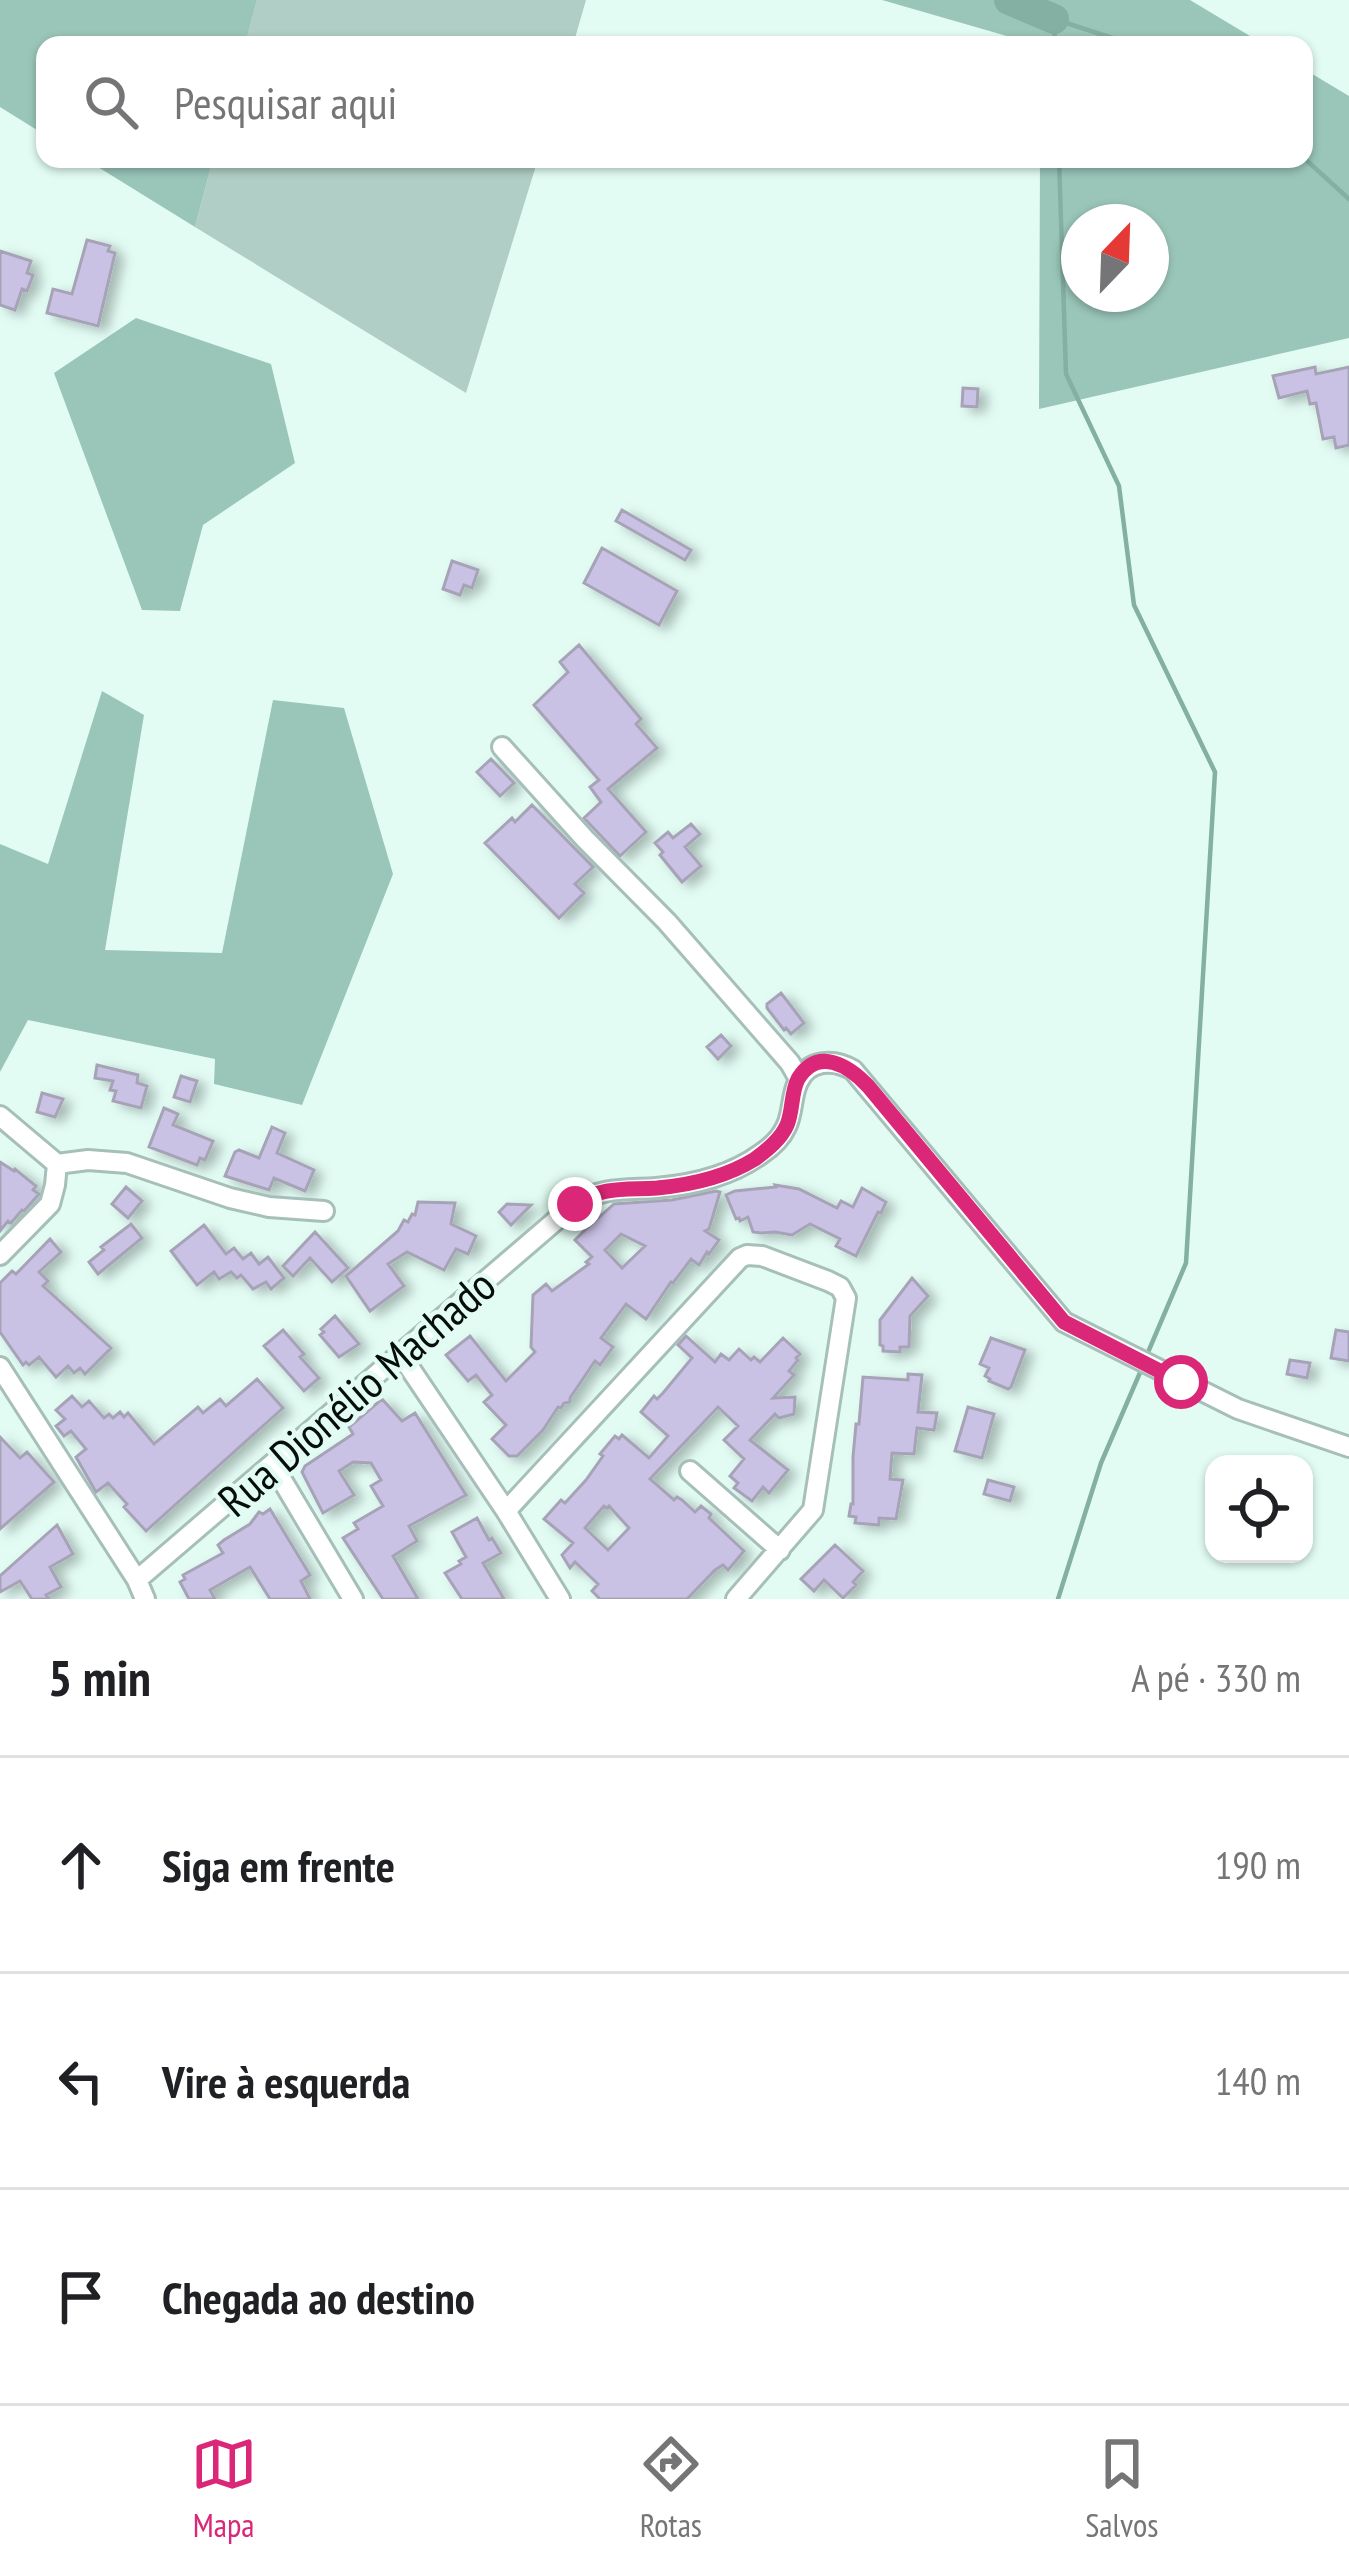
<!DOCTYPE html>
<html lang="pt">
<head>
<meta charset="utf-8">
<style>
  body { margin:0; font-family:"PT Sans Narrow",sans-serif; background:#f2f2f2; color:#202124 }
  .controls { position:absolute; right:36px; bottom:36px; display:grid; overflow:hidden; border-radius:24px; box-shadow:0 3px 9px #0004 }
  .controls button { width:108px; height:108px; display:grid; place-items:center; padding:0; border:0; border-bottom:3px solid #e0e0e0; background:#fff; color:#202124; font:60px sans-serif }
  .compass { position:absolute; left:1061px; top:204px; width:108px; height:108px; border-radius:50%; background:#fff; box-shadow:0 3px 9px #0004; rotate:23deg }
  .stop { position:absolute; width:36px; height:36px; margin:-27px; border:9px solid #db2777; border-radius:50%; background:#fff }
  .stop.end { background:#db2777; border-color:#fff; box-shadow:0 3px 12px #0008 }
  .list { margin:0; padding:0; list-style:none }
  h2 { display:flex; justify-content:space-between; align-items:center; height:156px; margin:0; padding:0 48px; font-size:51px }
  h2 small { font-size:39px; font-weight:400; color:#757577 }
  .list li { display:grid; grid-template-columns:78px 1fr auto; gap:36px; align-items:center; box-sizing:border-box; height:216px; padding:0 48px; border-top:3px solid #e0e0e0 }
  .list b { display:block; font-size:45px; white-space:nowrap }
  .list em { font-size:39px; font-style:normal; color:#757577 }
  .icon { flex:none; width:66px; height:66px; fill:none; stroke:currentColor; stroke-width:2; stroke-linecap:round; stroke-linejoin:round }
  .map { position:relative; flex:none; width:1349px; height:1599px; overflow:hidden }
  .search { position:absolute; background:#fff; box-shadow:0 3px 9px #0004; left:36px; right:36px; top:36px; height:132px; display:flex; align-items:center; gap:30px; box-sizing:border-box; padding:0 42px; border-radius:24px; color:#757577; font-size:45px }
  .sheet { height:804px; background:#fff }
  nav { display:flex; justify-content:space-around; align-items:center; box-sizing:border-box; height:168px; border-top:3px solid #e0e0e0; background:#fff; font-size:33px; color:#757577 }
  nav a { display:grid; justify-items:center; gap:6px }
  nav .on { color:#db2777 }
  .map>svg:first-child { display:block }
</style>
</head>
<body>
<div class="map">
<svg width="1349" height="1599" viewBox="0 0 1349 1599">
  <defs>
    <filter id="shadow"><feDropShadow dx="8" dy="4.5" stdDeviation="6" flood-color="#0004"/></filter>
  </defs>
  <rect width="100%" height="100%" fill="#e2fcf4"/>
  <!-- green -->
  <path fill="#b0cec5" d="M257,0H586L573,45H245Z
    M213,159H538L466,393L195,227Z"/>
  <!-- forest -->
  <path fill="#9ac6b9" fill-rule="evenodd" d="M0,0H257L245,45H45V135L0,107Z
    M882,0H1190L1265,45H1038Z
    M1304,69L1349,96V338L1039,409L1040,159H1304ZM1079,222H1151V294H1079Z
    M85,159H213L195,227Z
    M136,318L271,364L295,463L203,525L180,611L142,610L54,373Z
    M102,691L144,715L105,950L222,953L273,700L344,708L393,874L302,1105L214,1084L215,1059L28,1020L0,1072V844L48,864Z"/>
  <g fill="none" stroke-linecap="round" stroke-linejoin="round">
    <!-- stream -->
    <path stroke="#84afa3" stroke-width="4.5" d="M1055,45L1054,19L1134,45
      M1304,158L1349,199
      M1059,159L1066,374L1119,486L1134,605L1215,772L1186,1263L1146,1357
      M1058,1599L1101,1463L1142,1368"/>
    <!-- river -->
    <path stroke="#84afa3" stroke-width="30" d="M1009,0L1054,19"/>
  </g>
  <!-- building -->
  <path fill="#cac2e5" stroke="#a7a3b7" stroke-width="3" fill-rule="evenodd" filter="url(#shadow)" d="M87,240L110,246L108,251L115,253L98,326L47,313L53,289L72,294Z
    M0,251L31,261L27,273L33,275L27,291L22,289L15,310L0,305Z
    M1315,367L1316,374L1349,367V445L1336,448L1334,437L1323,439L1316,403L1310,404L1307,391L1279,398L1273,376Z
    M963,388L978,389L977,407L962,406Z
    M622,510L691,550L685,560L616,521Z
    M602,548L677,591L659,625L584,583Z
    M452,561L478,570L472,588L464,585L460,595L443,589Z
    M579,645L641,719L636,724L657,748L608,789L646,832L620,856L584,818L601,802L590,787L599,780L534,705L568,672L560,662Z
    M491,759L514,783L500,796L477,772Z
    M532,805L593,867L575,884L584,893L559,918L485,843L512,818L515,822Z
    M691,824L700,834L685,847L701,866L682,882L660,855L663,852L655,843L668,832L673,838Z
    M781,993L804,1023L791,1034L786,1028L784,1030L767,1008V1004Z
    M721,1035L731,1046L718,1059L707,1047Z
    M97,1065L138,1075L137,1083L147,1086L141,1108L113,1101L116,1091L110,1090L113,1081L95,1078Z
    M181,1076L197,1081L190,1102L174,1097Z
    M42,1093L63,1099L55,1117L37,1112Z
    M164,1108L178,1114L173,1125L213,1141L205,1160L200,1158L197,1165L149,1147Z
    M272,1127L285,1133L277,1153L314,1170L305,1191L274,1178L269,1190L225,1176L235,1152L239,1150L259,1158Z
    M0,1162L14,1171L15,1169L36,1186L33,1190L39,1194L24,1211L22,1210L11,1223L8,1221L0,1231Z
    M775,1185L799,1189L837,1208L841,1201L853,1207L862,1188L886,1202L881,1213L878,1212L856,1256L836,1246L840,1239L810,1224L792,1235L775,1232L761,1233L753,1232L748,1217L740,1221L739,1218L736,1219L726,1195L735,1191L776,1187Z
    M126,1187L142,1201L128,1218L112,1204Z
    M716,1191L720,1192L709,1229L705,1231L719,1240L709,1254L707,1252L699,1265L691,1259L673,1283L671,1282L646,1319L626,1304L601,1338L613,1347L600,1365L595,1361L570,1398V1402L564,1403L561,1408L558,1407L543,1430L517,1456H509L492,1439L506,1425L484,1402L492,1395L476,1375L468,1381L446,1355L470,1336L506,1381L535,1352L531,1347L533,1295L546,1284L552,1291L589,1264L586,1262L592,1257L575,1240L586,1229L614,1204L672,1200ZM621,1234L645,1246L622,1268L605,1250Z
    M418,1202L455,1203L451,1224L476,1236L468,1254L456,1249L444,1270L407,1252L388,1264L404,1286L370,1311L346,1276L398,1231L404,1220L408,1222L412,1214L415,1215Z
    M507,1204L531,1205L511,1225L499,1212Z
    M131,1224L142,1238L98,1274L89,1262L104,1250L101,1247Z
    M204,1225L226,1254L234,1248L243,1259L251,1253L259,1264L268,1257L284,1278L271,1289L266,1282L253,1289L241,1275L237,1278L231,1272L219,1279L214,1272L197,1285L171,1251Z
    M315,1232L348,1268L332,1282L310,1258L293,1276L283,1266Z
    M50,1239L61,1252L39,1272L48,1281L43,1286L111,1348L85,1374L80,1368L74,1373L68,1366L56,1377L39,1357L29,1365L26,1362L23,1365L0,1332V1283L12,1271L16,1274Z
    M912,1278L928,1296L910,1316L909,1347H900V1352L883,1351V1346L880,1345V1320Z
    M335,1316L359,1344L339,1357L320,1335L324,1332L321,1329Z
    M283,1330L304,1354L300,1357L319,1378L304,1391L264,1346Z
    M1336,1330L1349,1332V1361L1331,1358Z
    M686,1336L715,1362L721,1354L729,1360L739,1349L751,1360L754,1357L760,1362L783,1338L800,1354L796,1358L798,1360L789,1371L794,1375L773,1398L795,1397L794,1414L779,1418L775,1414L750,1440L788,1470L769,1493L763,1487L752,1501L734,1488L738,1483L730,1476L744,1459L724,1440L738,1426L718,1407L650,1479L674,1500L677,1497L682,1500L695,1512L701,1506L711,1514L709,1518L744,1551L728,1570L723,1565L715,1570L687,1599H600L592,1591L598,1584L575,1562L570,1568L562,1555L573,1543L544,1519L561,1500L565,1503L586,1480L603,1456L600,1454L615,1436L619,1439L622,1435L649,1458L668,1436L641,1412L654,1396L657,1399L663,1393L692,1358L678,1345ZM604,1506L607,1508L609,1506L629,1528L608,1550L585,1528Z
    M991,1338L1025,1350L1011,1387L1008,1389L989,1381L990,1379L985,1376L989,1368L980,1364Z
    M1290,1360L1310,1363L1307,1378L1287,1374Z
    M908,1374L922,1375L918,1412L937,1413L934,1430L917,1428L914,1454L892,1453L890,1479L903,1480L896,1519L879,1518V1525L855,1523L856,1517L849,1516L851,1504H853V1457L856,1424H859L863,1377L908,1380Z
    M257,1379L283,1408L146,1531L124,1507L127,1504L108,1483L96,1492L76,1457L86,1449L71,1431L64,1436L56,1426L65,1419L56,1410L72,1396L82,1407L89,1401L104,1418L109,1414L113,1418L120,1412L124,1417L128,1413L154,1444L198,1407L203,1413L220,1399L226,1406Z
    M382,1399L402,1421L415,1413L466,1495L409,1526L417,1541L393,1556L418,1599H383L343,1538L358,1529L354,1523L383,1506L371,1486L381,1480L371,1463L353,1462L339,1471L354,1495L323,1513L302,1472L305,1466L353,1434L349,1427Z
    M968,1407L994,1414L982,1458L955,1451Z
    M0,1437L20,1458L27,1452L54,1482L0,1529Z
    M988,1480L1014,1487L1010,1501L984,1494Z
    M270,1509L310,1575L301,1581L310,1599H270L250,1567L210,1590L215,1599H189L180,1582L185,1579L183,1575L223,1553L218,1545L224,1540L250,1524L259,1512L263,1514Z
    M477,1518L489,1540L492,1538L501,1553L483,1563L504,1599H462L445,1573L461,1564L459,1561L466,1557L452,1532Z
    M57,1525L73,1554L50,1567L61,1587L46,1595L49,1599H32L20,1581L0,1592V1576Z
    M835,1545L863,1571L853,1582L856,1585L843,1598L824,1580L814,1591L801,1579Z"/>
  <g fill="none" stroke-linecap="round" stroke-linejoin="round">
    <!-- minor casing -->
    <g stroke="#a6bfb8" stroke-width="24">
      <path id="minor" d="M502,747L585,839L667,922L790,1063L799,1079
        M0,1116L57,1164L88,1160L127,1163L230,1198L269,1207L324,1211
        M0,1255L50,1204L55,1185L57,1164
        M401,1355L506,1511L560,1599
        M0,1367L137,1580L145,1599
        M273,1465L353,1599
        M690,1471L780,1550
        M506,1511L740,1258L747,1255L762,1256L828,1281L840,1287L846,1298L813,1510L736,1599
        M137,1580L575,1204C602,1187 625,1190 656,1188C692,1185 731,1176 761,1154C770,1148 781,1138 786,1127C793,1114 791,1096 798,1082C808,1060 833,1058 853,1070L1064,1322L1238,1409L1349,1447"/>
    </g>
    <!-- minor -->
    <use href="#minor" stroke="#fff" stroke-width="18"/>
  </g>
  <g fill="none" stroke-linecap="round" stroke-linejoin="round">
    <!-- route -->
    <path stroke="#db2777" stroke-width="15" d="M575,1204C604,1186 624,1190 657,1188C690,1185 726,1177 755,1159C767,1150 781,1139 787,1125C793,1111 791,1092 798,1079C818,1046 849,1066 868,1086L1064,1322L1181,1382"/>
  </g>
  <g text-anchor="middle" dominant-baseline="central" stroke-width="9" stroke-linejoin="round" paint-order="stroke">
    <!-- street labels -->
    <g font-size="45" fill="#060e0c" stroke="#e2fcf4">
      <text transform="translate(356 1392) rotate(-41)">Rua Dionélio Machado</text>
    </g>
  </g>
</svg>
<div class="controls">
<button><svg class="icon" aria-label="locate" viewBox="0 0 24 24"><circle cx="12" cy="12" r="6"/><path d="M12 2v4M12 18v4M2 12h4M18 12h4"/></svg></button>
</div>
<svg class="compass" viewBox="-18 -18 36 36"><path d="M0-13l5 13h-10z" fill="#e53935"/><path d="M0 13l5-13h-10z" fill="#757577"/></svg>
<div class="stop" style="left:1181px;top:1382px"></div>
<div class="stop end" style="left:575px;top:1204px"></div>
<div class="search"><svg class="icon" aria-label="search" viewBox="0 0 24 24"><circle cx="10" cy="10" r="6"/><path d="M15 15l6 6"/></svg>Pesquisar aqui</div>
</div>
<section class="sheet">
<h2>5 min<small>A pé · 330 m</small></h2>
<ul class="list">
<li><svg class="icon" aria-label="ahead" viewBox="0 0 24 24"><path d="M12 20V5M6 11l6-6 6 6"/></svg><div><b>Siga em frente</b></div><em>190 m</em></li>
<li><svg class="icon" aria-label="left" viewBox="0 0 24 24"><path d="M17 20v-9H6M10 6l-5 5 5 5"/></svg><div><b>Vire à esquerda</b></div><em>140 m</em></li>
<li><svg class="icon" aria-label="arrive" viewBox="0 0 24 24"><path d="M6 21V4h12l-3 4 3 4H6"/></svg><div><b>Chegada ao destino</b></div></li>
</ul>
</section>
<nav>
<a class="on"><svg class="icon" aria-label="map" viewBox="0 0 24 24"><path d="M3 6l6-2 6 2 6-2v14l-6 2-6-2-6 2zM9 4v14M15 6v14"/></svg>Mapa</a>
<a><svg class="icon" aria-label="directions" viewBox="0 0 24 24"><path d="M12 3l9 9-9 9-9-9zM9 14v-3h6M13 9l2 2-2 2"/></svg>Rotas</a>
<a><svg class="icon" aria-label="saved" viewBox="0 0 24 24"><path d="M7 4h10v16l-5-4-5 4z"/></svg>Salvos</a>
</nav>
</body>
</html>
